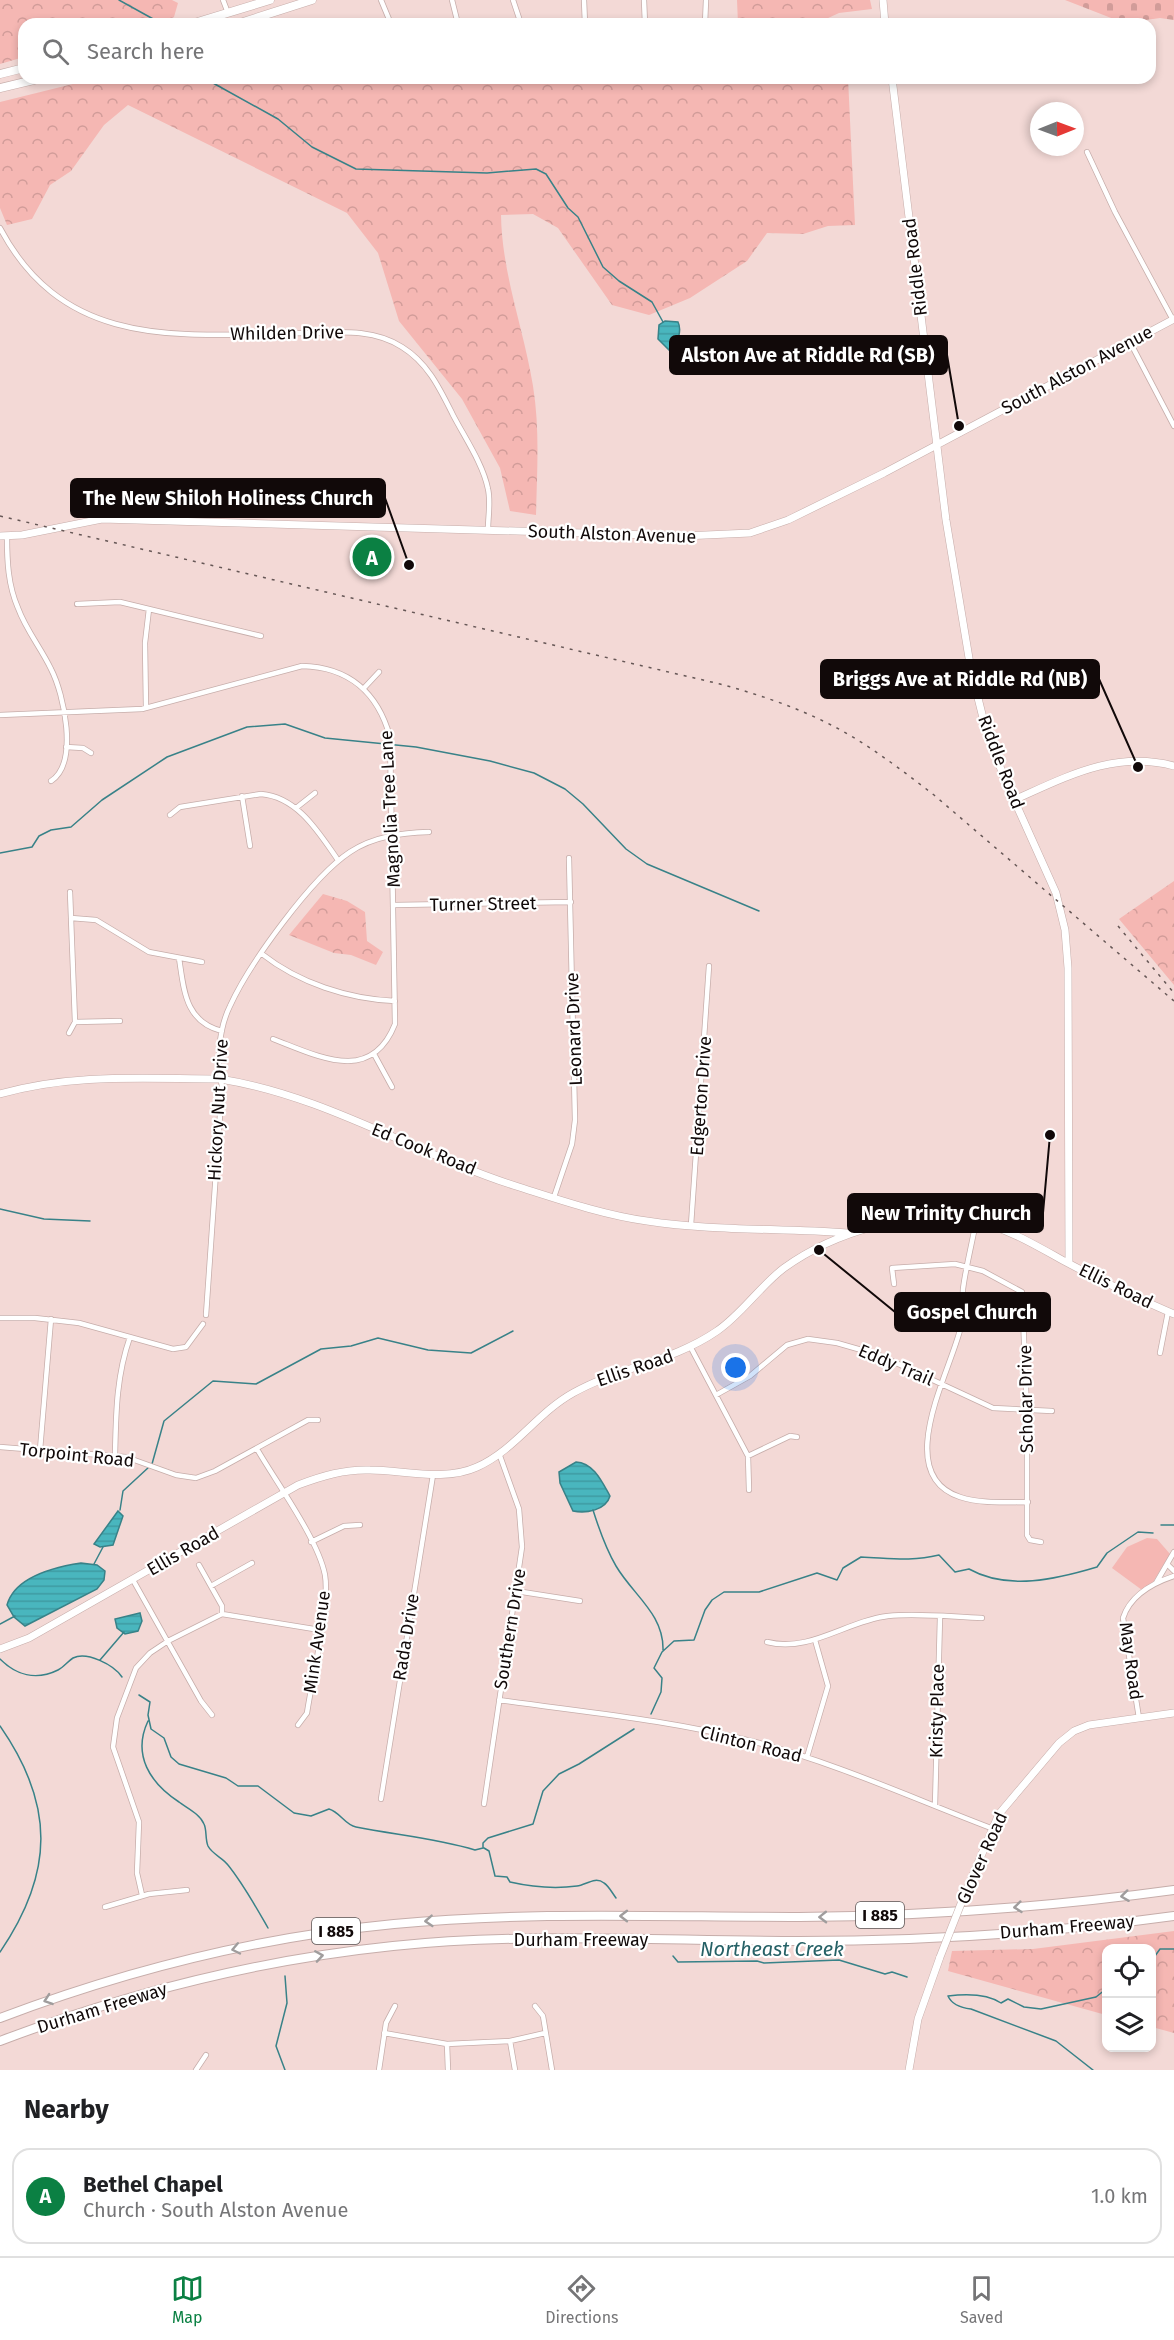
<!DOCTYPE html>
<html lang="en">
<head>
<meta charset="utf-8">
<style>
  body { margin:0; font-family:"Fira Sans",sans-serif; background:#f6f6f6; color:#202124 }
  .controls { position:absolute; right:18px; bottom:18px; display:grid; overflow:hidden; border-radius:12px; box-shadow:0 3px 9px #0003 }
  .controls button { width:54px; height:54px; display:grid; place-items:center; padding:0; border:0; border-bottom:2px solid #e0e0e0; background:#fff; color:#202124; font:30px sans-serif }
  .compass { position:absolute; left:1030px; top:102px; width:54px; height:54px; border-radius:50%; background:#fff; box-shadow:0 3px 9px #0003; rotate:89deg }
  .you { position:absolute; left:736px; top:1368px; width:21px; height:21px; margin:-15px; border:4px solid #fff; border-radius:50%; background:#1a73e8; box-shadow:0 0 0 9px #1a73e833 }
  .badge { display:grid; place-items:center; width:39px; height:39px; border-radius:50%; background:#0b8043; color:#fff; font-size:20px; font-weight:700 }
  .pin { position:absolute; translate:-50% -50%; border:3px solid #fff; box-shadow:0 2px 6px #0006 }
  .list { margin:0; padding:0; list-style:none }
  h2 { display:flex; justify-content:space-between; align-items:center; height:78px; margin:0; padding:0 24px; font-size:26px }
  h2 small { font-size:20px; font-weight:400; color:#757577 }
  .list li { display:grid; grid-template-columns:39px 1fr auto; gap:18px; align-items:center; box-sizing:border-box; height:96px; margin:0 12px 12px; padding:0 12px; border:2px solid #e0e0e0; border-radius:18px }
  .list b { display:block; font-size:22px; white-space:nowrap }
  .list p { margin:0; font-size:20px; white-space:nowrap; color:#757577 }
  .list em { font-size:20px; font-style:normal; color:#757577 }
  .icon { flex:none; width:33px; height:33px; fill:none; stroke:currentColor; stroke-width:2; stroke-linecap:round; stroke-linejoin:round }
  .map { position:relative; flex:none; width:1174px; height:2070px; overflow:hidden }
  .search { position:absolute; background:#fff; box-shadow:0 3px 9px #0003; left:18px; right:18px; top:18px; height:66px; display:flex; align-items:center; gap:15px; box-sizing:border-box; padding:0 21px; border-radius:18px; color:#757577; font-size:22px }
  .sheet { height:186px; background:#fff }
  nav { display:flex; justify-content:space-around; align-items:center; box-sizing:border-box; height:84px; border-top:2px solid #e0e0e0; background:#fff; font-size:16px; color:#757577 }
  nav a { display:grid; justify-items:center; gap:3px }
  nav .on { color:#0b8043 }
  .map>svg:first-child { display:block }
</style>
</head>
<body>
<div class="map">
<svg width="1174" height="2070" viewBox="0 0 1174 2070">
  <defs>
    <pattern id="forest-crowns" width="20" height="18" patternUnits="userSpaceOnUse" patternTransform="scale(1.5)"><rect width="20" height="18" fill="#f5b7b3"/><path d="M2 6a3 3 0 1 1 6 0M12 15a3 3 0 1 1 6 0" fill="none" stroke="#d19c99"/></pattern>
    <pattern id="cemetery-stones" width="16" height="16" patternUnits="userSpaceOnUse" patternTransform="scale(1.5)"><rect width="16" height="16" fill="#f5b7b3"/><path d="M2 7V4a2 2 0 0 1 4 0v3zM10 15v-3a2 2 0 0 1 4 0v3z" fill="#d19c99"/></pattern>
    <pattern id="water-rules" width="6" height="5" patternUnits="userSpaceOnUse" patternTransform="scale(1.5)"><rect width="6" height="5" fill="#49b6be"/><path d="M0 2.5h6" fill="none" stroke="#3f9ba2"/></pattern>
  </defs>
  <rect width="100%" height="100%" fill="#f3d9d6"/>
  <!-- green -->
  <path fill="#f5b7b3" d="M1147,1538L1157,1539L1170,1554L1153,1582L1142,1590L1112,1568L1127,1547Z"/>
  <!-- forest -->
  <path fill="url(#forest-crowns)" d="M0,0H172L178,3L174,17L157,24H24V57L0,64Z
    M737,0H870L872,9L839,13L826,19L825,24H738Z
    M97,78H329L334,81L466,78H848L855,225L828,226L803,234L767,233L747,261L690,298L649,315L612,305L558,228L533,214L501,215C502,275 524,329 533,386C540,429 537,472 536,515L510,511L500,468L462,399L399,321L378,253L347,213L128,105L104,125L71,171L50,185L32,219L7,225L0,208V102Z
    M1174,881V985L1119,919Z
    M323,894L347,901L365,912L367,941L383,952L376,965L351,955L334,953L289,935Z
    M1174,1931V2033L1152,2027V1948H1106V2015L948,1971L952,1951L1033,1949Z"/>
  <!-- cemetery -->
  <path fill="url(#cemetery-stones)" d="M1065,0H1174V20L1160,18L1124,23Z"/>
  <!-- water -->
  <path fill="url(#water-rules)" stroke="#388288" stroke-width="1.5" d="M665,321L678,322C682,330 678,345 670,351L658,339L659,325Z
    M576,1462C594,1463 602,1482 610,1496C606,1510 586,1514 573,1511L560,1483L559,1472Z
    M118,1511L123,1516L113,1545L100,1547L94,1544Z
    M81,1563L97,1565L105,1571L104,1580L97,1589L25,1626L14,1617L7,1605C15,1576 55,1567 81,1563Z
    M140,1613L142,1621L138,1631L125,1634L117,1628L115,1619Z"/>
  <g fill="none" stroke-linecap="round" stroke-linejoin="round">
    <!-- stream -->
    <path stroke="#388288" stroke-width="1.5" d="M119,0L155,20
      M204,78L278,119L312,147L356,169L487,173L536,169L546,174L568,208L578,217L603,267L619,281L652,302L663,322
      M0,853L32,847L39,836L51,830L71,827L102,800L167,757L247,727L285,724L325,738L416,747L490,761L534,773L565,789L583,804L626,849L647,864L759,911
      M0,1209L44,1219L90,1221
      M152,1464L164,1421L213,1381L256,1384L321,1349L351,1346L378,1338L428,1350L471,1353L513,1331
      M120,1510L123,1491L149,1467
      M593,1510C599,1529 606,1549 616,1566C633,1595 664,1614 663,1650
      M1161,1525H1174
      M94,1564L103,1547
      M0,1624L15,1616
      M0,1659C16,1675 36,1681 58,1670C64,1667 68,1661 73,1658C87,1651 114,1665 122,1677
      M100,1660L124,1632
      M139,1695L150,1702L148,1715L151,1729L164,1738L171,1757L179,1764L226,1778L238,1786H258L294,1813L311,1816L329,1809C340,1812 345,1825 356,1827C396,1835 436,1838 475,1850L483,1848
      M651,1714L661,1692L662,1678L654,1668L662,1652L674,1641L694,1640L705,1610L712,1600L724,1592H759L817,1573L837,1580L843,1568L861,1557C889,1558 911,1562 939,1555L955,1572L969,1569C1008,1591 1057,1579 1097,1567L1107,1553L1138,1532L1153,1533
      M148,1721C132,1755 150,1783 179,1802C187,1808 200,1814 204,1824C207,1830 205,1839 208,1846C212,1854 223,1858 228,1865C244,1885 256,1907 268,1928
      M0,1726C55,1805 54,1873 0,1952
      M483,1847V1843L488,1838L533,1824L543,1791L559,1774L579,1764L634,1729
      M484,1848L489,1851L495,1876L507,1877L510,1882C532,1887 554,1889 577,1886C586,1885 595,1876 604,1883C608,1885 613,1894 616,1898
      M673,1956L678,1962L757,1961L764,1963L839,1960L885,1974L892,1972L907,1977
      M1152,1960L1160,1949H1174
      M285,2070L276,2046L287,2003L285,1976
      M1093,2070L1056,2041L971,2009C962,2008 952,2005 948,1996C964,1994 986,1993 1001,2003L1008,1999L1024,2007L1041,2009L1096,1997L1106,1989"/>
    <!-- street casing -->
    <g stroke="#c6adaa" stroke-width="6">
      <path id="street" d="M223,0L228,13
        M381,0L391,24
        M452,0L458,24
        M513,0L521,24
        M584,0L585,24
        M644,0L645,24
        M705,24L706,0
        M1087,152L1115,212L1173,320
        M0,228C67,355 189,334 310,333C341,332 374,329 402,347C428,363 440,389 453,415C465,438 483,464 488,489C491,502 488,516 488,530
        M1130,342L1174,426
        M7,536C7,561 8,585 18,608C26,630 41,648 51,669C64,694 79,763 51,781
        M77,604L120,602L261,636
        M364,688L379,672
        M146,708L145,643L149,609
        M0,715L142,709L302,666C349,667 378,693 390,737L395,1024C371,1085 318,1056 273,1039
        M66,747L83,748L91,753
        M242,796L250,846
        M296,808L315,793
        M170,815L180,807L261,794C298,797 319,833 338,860
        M395,905L571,902
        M71,918L96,920L149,952L202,962
        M262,954C299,983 348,999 395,1001
        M179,958C184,990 185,1022 222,1031
        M75,1022L120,1021
        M69,1033L75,1022L70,892
        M374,1054L392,1087
        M554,1197L572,1144L575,1120L569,858
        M976,1221C972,1244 966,1266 963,1289C962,1303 964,1316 960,1330C949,1374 892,1475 960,1497C981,1504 1006,1502 1028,1502
        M691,1225L709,966
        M894,1284L892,1268L955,1264L983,1271L1022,1292L1027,1412V1535L1030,1540L1041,1542
        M206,1315L222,1086C216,1062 219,1028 230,1006C249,964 312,877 350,852C374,836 402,833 429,832
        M0,1318H35L79,1323L173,1349L186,1347L203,1324
        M691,1348L748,1456L749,1490
        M1160,1353L1168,1312
        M716,1395L750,1376L787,1345L808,1339L837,1343L879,1355L993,1408L1052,1411
        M0,1447L126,1457L176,1475L196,1478L215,1471L308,1420H318
        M257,1449C276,1482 318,1539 325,1575C330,1605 312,1679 307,1713L298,1725
        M40,1450L51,1319
        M115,1456C116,1415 116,1377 130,1337
        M748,1456L790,1436L797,1437
        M311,1542L344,1526L360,1525
        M199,1565L222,1606V1614
        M1168,1565L1174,1571
        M133,1580L201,1701L212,1715
        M1156,1583L1174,1552
        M211,1586L252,1563
        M516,1591L580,1601
        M767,1642C810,1653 846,1621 888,1616C919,1613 952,1617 982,1618
        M499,1700C583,1712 670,1720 751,1741C834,1762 912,1798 991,1828
        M1139,1718L1123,1618C1130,1596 1153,1583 1174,1576
        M807,1757L828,1686L815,1640
        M381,1799L433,1475
        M484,1804L522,1547L519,1509L500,1456
        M935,1806L940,1617
        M142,1895L137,1873L139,1822L113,1747L117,1718L136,1668L150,1653L168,1641L222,1614L320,1630
        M105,1907L149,1894L187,1890
        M535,2006L543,2016L552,2070
        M384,2033L447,2044L510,2041L545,2033
        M510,2041L515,2070
        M447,2044L448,2070
        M196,2070L206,2055
        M379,2070L386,2023L395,2006"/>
    </g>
    <!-- secondary casing -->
    <g stroke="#c6adaa" stroke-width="8">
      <path id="secondary" d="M883,0L885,24
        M892,78L946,520L971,670L983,718L1003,775L1056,893L1065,930L1068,968L1069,1263
        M0,536L22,535L102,519L684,536L750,533L788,520L884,473L1174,319
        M1014,800C1066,777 1115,750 1174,766
        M0,1094C74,1073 144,1079 220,1079C327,1096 417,1155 519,1187C560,1200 604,1215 647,1221C712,1231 780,1228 847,1233
        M0,1649L29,1638L298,1485C322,1476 345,1469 370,1470C404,1470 444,1482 477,1467C515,1450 537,1413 573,1393C619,1367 672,1362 717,1331C742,1314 760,1286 784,1268C834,1232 914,1208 975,1221C1007,1228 1035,1245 1064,1261C1100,1280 1136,1298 1174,1314
        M966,1891L999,1814L1059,1743L1074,1731L1089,1725L1174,1713
        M909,2070L918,2019L940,1957"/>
    </g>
    <!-- primary casing -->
    <g stroke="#c6adaa" stroke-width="9">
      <path id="primary" d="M191,24L270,0
        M237,24L312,0
        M0,74L24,68
        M0,88L42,78"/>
    </g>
    <!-- highway casing -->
    <g stroke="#c6adaa" stroke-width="10">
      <path id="highway" d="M0,2018C127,1970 259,1937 394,1924C528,1911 664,1917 799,1917C924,1916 1050,1907 1174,1890
        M0,2041C127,1993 258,1960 393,1946C528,1932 664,1941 799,1941C924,1941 1050,1933 1174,1916"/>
    </g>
    <!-- street -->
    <use href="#street" stroke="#fff" stroke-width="4.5"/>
    <!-- secondary -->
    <use href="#secondary" stroke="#fff" stroke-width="7"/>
    <!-- primary -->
    <use href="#primary" stroke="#fff" stroke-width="8"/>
    <!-- highway -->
    <use href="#highway" stroke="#fff" stroke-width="8"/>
    <!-- rail -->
    <path stroke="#665756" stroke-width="1.5" stroke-dasharray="3 6" stroke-linecap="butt" d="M0,516L720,684C772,698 822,716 867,746C890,761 912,778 934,795L1174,1001
      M1118,926L1174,993"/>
    <!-- secondary-bridge casing -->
    <g stroke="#c6adaa" stroke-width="8" stroke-linecap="butt">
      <path id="secondary-bridge" d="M940,1957L966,1891"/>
    </g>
    <!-- secondary-bridge -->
    <use href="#secondary-bridge" stroke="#fff" stroke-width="7"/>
  </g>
  <!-- one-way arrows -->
  <defs><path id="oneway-chevron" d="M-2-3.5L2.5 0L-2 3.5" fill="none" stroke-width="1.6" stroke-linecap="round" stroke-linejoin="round" transform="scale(1.5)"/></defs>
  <g stroke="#a09d9d">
    <use href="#oneway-chevron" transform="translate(1125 1896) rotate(173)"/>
    <use href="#oneway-chevron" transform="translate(1018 1907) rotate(174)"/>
    <use href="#oneway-chevron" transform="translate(624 1916) rotate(180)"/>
    <use href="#oneway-chevron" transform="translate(823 1917) rotate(179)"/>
    <use href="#oneway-chevron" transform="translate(429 1921) rotate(176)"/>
    <use href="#oneway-chevron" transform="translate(236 1949) rotate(168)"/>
    <use href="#oneway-chevron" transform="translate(319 1956) rotate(-9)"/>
    <use href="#oneway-chevron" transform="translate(48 2000) rotate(161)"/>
  </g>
  <g text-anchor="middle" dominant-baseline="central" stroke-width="4.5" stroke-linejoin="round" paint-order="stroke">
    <!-- shield labels -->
    <g fill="#fff" stroke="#585353" stroke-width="1.5">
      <rect x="856" y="1902" width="48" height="26" rx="4.5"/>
      <rect x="312" y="1918" width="48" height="26" rx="4.5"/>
    </g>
    <g font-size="16" font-weight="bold" fill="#110909">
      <text x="880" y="1915">I 885</text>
      <text x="336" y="1931">I 885</text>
    </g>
    <!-- street labels -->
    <g font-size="18" fill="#110909" stroke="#fff">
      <text transform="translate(915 267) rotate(-97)">Riddle Road</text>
      <text transform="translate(287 333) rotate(-1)">Whilden Drive</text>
      <text transform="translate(1077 370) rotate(-28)">South Alston Avenue</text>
      <text transform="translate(612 534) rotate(2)">South Alston Avenue</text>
      <text transform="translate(1001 762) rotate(69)">Riddle Road</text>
      <text transform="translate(390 809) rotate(-93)">Magnolia Tree Lane</text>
      <text transform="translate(483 904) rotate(-1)">Turner Street</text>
      <text transform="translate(574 1029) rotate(-92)">Leonard Drive</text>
      <text transform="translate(701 1096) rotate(-86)">Edgerton Drive</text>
      <text transform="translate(218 1110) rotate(-87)">Hickory Nut Drive</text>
      <text transform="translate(424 1149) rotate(22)">Ed Cook Road</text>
      <text transform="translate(1116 1286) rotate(26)">Ellis Road</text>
      <text transform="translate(896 1365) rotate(23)">Eddy Trail</text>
      <text transform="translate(635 1368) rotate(-19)">Ellis Road</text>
      <text transform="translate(1026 1399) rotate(-91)">Scholar Drive</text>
      <text transform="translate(77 1455) rotate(6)">Torpoint Road</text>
      <text transform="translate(183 1551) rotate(-30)">Ellis Road</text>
      <text transform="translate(510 1629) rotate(-81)">Southern Drive</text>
      <text transform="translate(406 1637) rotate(-81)">Rada Drive</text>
      <text transform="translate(317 1642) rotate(-82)">Mink Avenue</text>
      <text transform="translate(1131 1661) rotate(82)">May Road</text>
      <text transform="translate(937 1711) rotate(-89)">Kristy Place</text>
      <text transform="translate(751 1744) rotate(14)">Clinton Road</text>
      <text transform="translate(982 1858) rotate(-66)">Glover Road</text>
      <text transform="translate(1067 1927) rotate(-5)">Durham Freeway</text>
      <text x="581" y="1940">Durham Freeway</text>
      <text transform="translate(102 2008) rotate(-17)">Durham Freeway</text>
    </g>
    <!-- water labels -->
    <g font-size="20" font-style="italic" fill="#266166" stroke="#fff">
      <text x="772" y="1949">Northeast Creek</text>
    </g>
  </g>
  <!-- callouts -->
  <path fill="none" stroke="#110909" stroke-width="2" d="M959 426L947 355M409 565L385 498M1138 767L1099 679M1050 1135L1043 1213M819 1250L895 1312"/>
  <g fill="#110909" stroke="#fff" stroke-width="2">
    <circle cx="959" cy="426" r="6"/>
    <circle cx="409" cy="565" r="6"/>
    <circle cx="1138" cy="767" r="6"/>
    <circle cx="1050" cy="1135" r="6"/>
    <circle cx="819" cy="1250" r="6"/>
  </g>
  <g fill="#110909" stroke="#110909" stroke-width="2">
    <rect x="670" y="336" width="277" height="38" rx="6"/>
    <rect x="71" y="479" width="314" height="38" rx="6"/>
    <rect x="821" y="660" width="278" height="38" rx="6"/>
    <rect x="848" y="1194" width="195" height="38" rx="6"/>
    <rect x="895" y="1293" width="155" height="38" rx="6"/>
  </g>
  <g font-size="20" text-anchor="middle" font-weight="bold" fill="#fff">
    <text x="808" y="362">Alston Ave at Riddle Rd (SB)</text>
    <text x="228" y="505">The New Shiloh Holiness Church</text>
    <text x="960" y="686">Briggs Ave at Riddle Rd (NB)</text>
    <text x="946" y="1220">New Trinity Church</text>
    <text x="972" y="1319">Gospel Church</text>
  </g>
</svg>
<div class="controls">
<button><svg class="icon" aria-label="locate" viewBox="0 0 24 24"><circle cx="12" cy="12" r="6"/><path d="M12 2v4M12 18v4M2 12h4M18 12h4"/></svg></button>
<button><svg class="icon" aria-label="layers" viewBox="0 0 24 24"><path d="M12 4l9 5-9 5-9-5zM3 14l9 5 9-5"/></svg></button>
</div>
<svg class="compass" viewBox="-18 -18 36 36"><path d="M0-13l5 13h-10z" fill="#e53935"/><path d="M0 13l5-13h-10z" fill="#757577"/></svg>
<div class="you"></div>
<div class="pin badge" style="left:372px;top:557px">A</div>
<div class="search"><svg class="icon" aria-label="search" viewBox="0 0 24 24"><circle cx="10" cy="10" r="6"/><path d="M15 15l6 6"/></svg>Search here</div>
</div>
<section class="sheet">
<h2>Nearby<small></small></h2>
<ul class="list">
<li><span class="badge">A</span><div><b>Bethel Chapel</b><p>Church · South Alston Avenue</p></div><em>1.0 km</em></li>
</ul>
</section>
<nav>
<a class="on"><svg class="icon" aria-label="map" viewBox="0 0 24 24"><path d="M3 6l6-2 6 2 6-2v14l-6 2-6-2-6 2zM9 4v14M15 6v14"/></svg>Map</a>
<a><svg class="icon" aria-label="directions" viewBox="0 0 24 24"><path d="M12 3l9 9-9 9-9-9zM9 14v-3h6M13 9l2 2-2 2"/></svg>Directions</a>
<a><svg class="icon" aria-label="saved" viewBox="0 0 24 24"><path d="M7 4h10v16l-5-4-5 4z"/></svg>Saved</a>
</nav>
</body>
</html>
